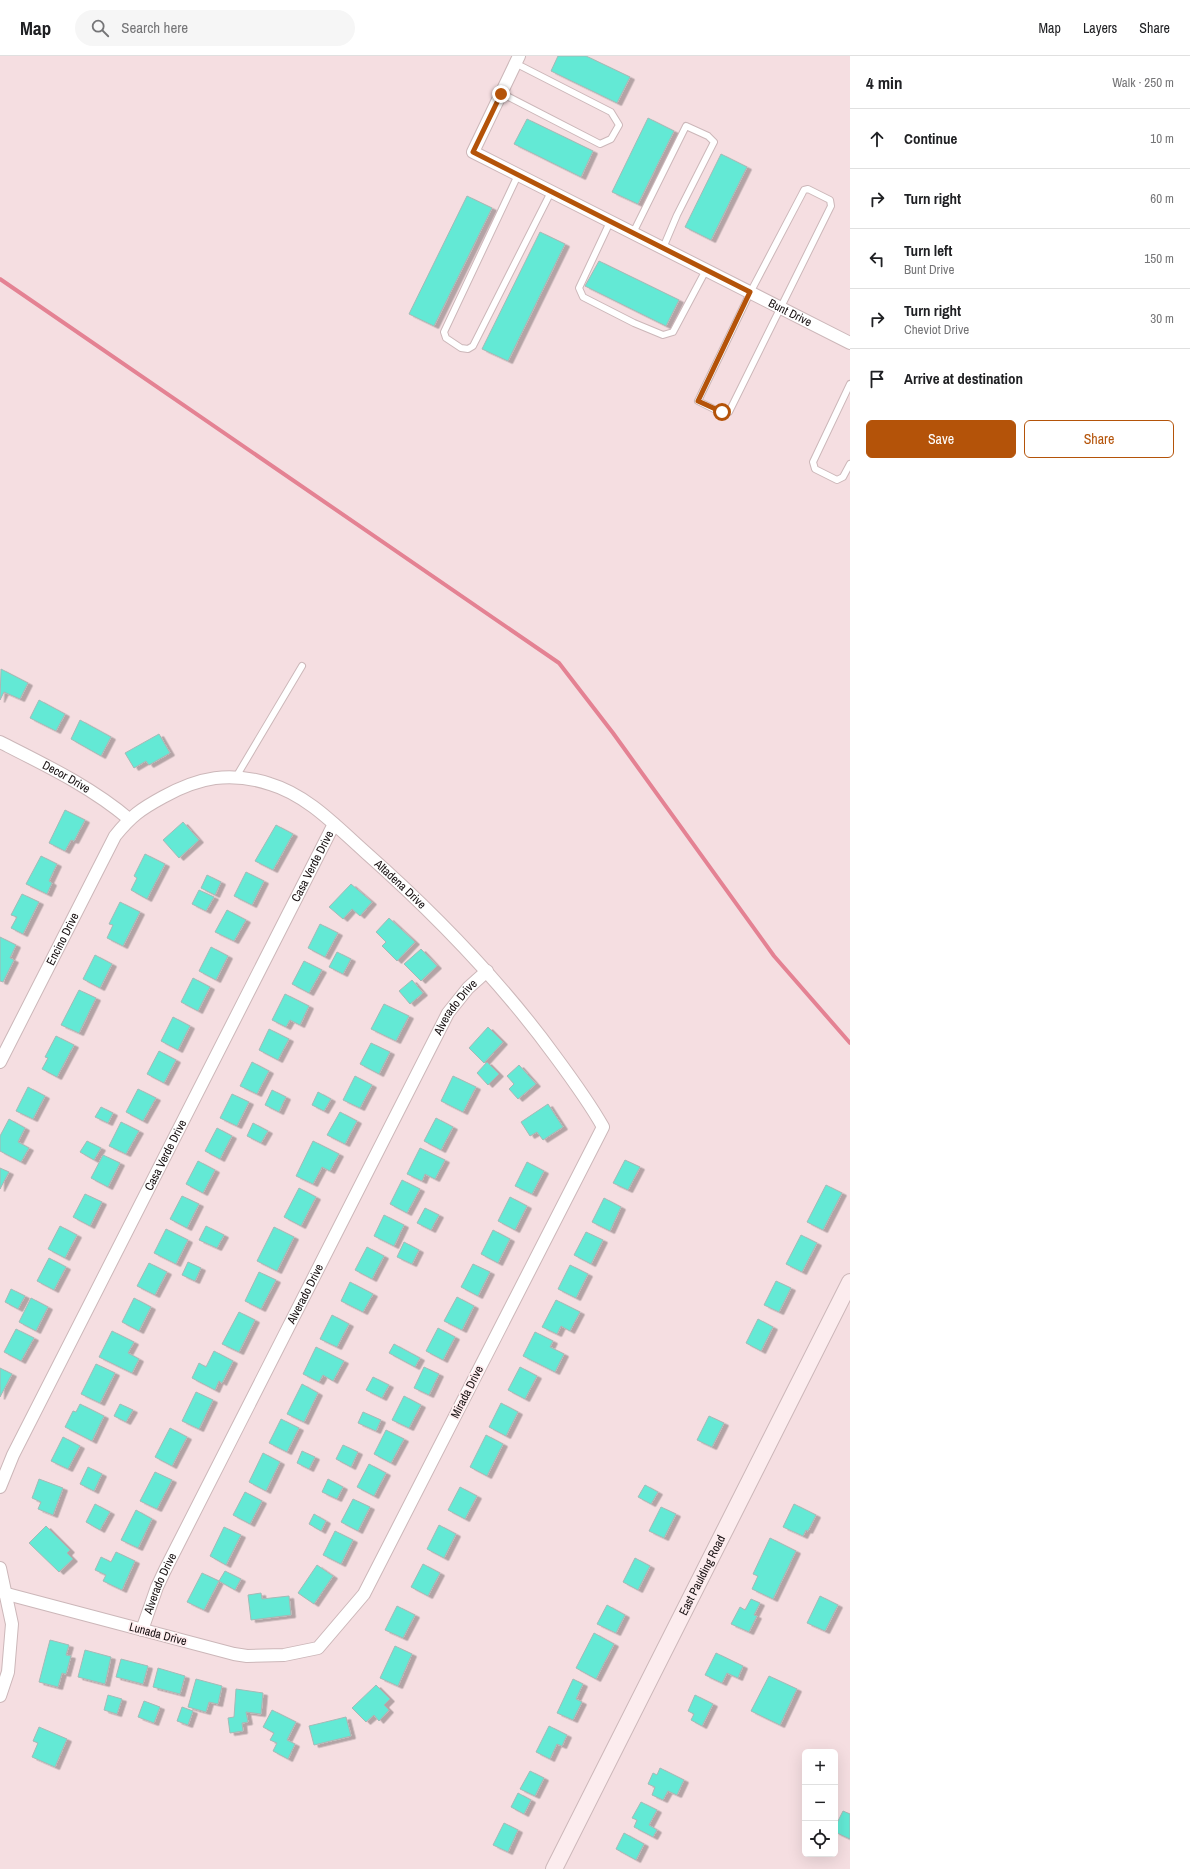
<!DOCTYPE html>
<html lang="en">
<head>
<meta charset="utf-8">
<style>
  body { margin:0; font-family:"Archivo Narrow",sans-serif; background:#f6f6f6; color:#202124 }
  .controls { position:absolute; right:12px; bottom:12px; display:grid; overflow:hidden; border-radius:6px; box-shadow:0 4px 16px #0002 }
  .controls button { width:36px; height:36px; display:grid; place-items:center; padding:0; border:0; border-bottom:1px solid #e0e0e0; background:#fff; color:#202124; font:20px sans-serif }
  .stop { position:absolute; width:12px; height:12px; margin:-9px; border:3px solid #b45309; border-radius:50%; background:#fff }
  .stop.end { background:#b45309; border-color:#fff; box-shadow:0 1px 4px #0008 }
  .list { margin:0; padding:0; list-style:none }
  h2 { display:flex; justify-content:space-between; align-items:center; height:52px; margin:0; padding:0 16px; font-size:17px }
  h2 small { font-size:13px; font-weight:400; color:#757577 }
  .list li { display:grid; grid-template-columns:26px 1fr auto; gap:12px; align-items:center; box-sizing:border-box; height:60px; padding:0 16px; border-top:1px solid #e0e0e0 }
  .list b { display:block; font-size:15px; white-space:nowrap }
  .list p { margin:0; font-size:13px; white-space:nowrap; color:#757577 }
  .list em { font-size:13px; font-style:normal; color:#757577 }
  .actions { display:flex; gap:8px; padding:12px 16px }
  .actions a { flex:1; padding:9px 0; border:1px solid #b45309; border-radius:6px; text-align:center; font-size:14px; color:#b45309 }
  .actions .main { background:#b45309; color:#fff }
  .icon { flex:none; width:22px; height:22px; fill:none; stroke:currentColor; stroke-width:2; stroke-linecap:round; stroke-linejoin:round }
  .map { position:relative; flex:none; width:850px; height:1813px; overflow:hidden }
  header { display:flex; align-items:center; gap:24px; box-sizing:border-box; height:56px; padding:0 20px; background:#fff; border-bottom:1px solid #e0e0e0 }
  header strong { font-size:19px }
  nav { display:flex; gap:22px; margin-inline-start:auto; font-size:14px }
  .search { width:280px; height:36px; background:#f6f6f6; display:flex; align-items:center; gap:10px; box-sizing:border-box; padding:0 14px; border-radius:22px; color:#757577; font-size:15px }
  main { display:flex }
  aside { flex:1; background:#fff }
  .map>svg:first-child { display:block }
</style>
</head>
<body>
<header>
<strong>Map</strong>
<div class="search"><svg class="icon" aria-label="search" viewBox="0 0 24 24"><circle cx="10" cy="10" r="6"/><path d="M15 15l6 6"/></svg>Search here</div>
<nav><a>Map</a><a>Layers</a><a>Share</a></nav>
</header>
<main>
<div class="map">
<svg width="850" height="1813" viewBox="0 0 850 1813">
  <defs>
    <filter id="shadow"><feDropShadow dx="4.5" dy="2.5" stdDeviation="0" flood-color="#0004"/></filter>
  </defs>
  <rect width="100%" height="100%" fill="#f5dee1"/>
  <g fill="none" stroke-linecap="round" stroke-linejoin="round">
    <!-- stream -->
    <path stroke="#e48293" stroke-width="4" d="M0,223L559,607L613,677L774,900L850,987"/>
  </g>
  <!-- building -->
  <path fill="#63e9d5" stroke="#a4bab6" filter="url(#shadow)" d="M558,0H586L630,21L617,47L551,15Z
    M648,62L674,75L638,148L612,136Z
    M527,63L593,95L581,121L514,88Z
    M721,98L747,111L711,184L685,171Z
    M467,140L492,152L434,270L409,258Z
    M540,176L565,188L508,305L482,293Z
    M599,205L679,244L666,270L585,230Z
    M1,613L28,627L20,643L4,636L0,644Z
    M39,644L65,658L56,675L30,662Z
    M80,664L111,681L101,700L71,683Z
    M159,678L170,697L149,709L146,705L134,712L125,697Z
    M65,754L85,764L74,785L71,784L65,795L49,787Z
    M183,766L199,784L179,802L163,784Z
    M276,769L293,778L273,814L255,805Z
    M145,798L165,808L147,843L131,834L137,822L134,820Z
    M41,800L57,808L49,825L52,827L47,838L26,828Z
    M246,816L264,825L252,849L234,840Z
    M207,819L221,826L215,839L201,832Z
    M351,828L372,846L360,860L352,853L343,863L329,851Z
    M199,834L214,841L206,855L192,848Z
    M22,838L39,846L23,878L11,872L17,861L11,859Z
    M120,846L140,856L123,890L107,882L113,869L109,868Z
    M227,854L246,864L234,885L215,876Z
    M389,862L415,886L397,905L382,890L386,886L376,876Z
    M320,868L338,877L325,901L308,892Z
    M0,881L16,889L10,902L14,904L3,926L0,925Z
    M211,891L228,900L216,924L199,915Z
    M421,893L437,910L421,925L404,908Z
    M337,896L351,903L343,918L329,911Z
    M95,899L112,908L100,932L83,923Z
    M304,905L322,914L309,937L292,928Z
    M193,922L210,931L198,955L181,946Z
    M412,924L423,937L410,948L399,935Z
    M79,934L96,942L79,977L61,969Z
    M285,938L309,950L300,969L290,964L286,971L272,964Z
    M384,948L409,960L396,985L371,973Z
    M173,961L190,970L178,994L161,985Z
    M488,971L503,986L484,1007L469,992Z
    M269,973L289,983L278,1004L259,994Z
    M56,980L74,989L57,1021L42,1013L48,1002L45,1001Z
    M371,987L390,996L379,1018L360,1008Z
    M159,995L176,1004L164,1027L147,1018Z
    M252,1006L269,1015L257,1038L240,1030Z
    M487,1006L499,1018L488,1029L477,1017Z
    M519,1009L536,1028L518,1043L509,1033L514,1028L507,1020Z
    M355,1020L372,1029L360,1052L343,1044Z
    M453,1020L476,1031L463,1056L441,1045Z
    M28,1031L45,1040L33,1063L16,1055Z
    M138,1033L156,1042L143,1065L126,1056Z
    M272,1034L286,1041L279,1056L265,1049Z
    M318,1036L331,1043L324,1055L312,1049Z
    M232,1038L249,1046L237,1070L220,1062Z
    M548,1048L563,1071L543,1084L537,1076L530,1080L521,1066Z
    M101,1051L113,1057L108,1067L95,1061Z
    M340,1056L357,1065L345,1088L327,1079Z
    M436,1062L453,1071L441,1094L424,1085Z
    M9,1063L25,1072L18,1086L29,1092L21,1106L0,1095V1080Z
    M121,1066L139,1075L126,1098L109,1090Z
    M253,1067L268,1075L261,1087L247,1080Z
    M217,1072L232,1080L220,1103L205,1095Z
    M87,1085L101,1092L94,1104L80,1096Z
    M313,1085L339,1098L330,1115L322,1111L313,1128L296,1120Z
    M420,1092L445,1104L435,1123L425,1118L422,1125L407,1118Z
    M103,1099L120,1107L108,1131L91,1122Z
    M625,1104L640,1111L628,1134L613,1127Z
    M198,1105L215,1114L203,1137L186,1128Z
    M527,1106L544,1115L532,1138L515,1130Z
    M0,1112L9,1116L0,1133Z
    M402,1124L420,1133L407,1157L390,1148Z
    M826,1129L842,1137L823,1174L807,1166Z
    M299,1132L316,1141L301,1170L284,1161Z
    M85,1138L102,1146L90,1170L73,1161Z
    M182,1140L199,1148L187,1172L170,1163Z
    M510,1141L527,1150L515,1174L498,1165Z
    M604,1142L621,1151L610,1175L592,1166Z
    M425,1152L439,1159L431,1174L417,1167Z
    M384,1159L404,1169L394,1190L374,1180Z
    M60,1170L77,1179L65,1202L48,1193Z
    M206,1170L224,1179L217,1192L199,1184Z
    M274,1171L294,1181L277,1215L257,1205Z
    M166,1173L188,1184L176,1208L154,1197Z
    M493,1174L510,1183L498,1207L481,1198Z
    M586,1176L603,1184L591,1208L574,1199Z
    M801,1179L817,1187L802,1216L786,1208Z
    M404,1186L419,1194L412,1208L397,1201Z
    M367,1191L384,1200L372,1223L355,1214Z
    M49,1202L66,1211L54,1234L37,1225Z
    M188,1206L201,1212L195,1225L182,1219Z
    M149,1207L167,1216L155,1239L137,1230Z
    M473,1208L490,1216L478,1240L461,1231Z
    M570,1209L588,1218L576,1242L558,1233Z
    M259,1216L276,1224L261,1253L245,1245Z
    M776,1225L791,1232L779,1256L764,1249Z
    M350,1226L373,1238L363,1256L341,1245Z
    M11,1233L25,1240L18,1253L5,1246Z
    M457,1241L474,1250L462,1274L444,1265Z
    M31,1242L48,1251L36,1275L19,1266Z
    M134,1242L151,1251L139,1275L122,1266Z
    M556,1244L580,1256L570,1275L561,1270L557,1278L542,1271Z
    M239,1256L255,1264L239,1296L222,1288Z
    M332,1259L349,1268L337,1291L320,1283Z
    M758,1263L773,1271L761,1295L746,1287Z
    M438,1272L455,1281L443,1304L426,1295Z
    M16,1273L34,1282L21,1305L4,1296Z
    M112,1275L134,1286L128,1297L139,1303L132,1317L99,1301Z
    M535,1276L553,1285L550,1291L564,1298L555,1316L523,1300Z
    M394,1288L420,1302L415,1311L389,1297Z
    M316,1291L344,1305L333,1325L323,1319L319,1326L303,1318Z
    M214,1295L233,1305L222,1327L219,1325L215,1334L192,1322L199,1307L206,1311Z
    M96,1308L115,1317L100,1347L81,1338Z
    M424,1311L439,1318L429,1339L414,1332Z
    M520,1311L537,1320L525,1343L508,1334Z
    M0,1312L12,1318L0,1341Z
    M373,1321L389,1329L382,1342L366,1334Z
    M302,1328L318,1337L304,1366L287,1358Z
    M196,1336L213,1344L199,1373L182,1365Z
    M404,1340L421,1349L409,1372L392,1364Z
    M501,1347L518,1356L506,1380L489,1371Z
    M80,1348L104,1360L92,1385L65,1371L73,1355L76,1356Z
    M120,1348L133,1354L126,1366L114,1360Z
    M363,1356L381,1364L376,1375L358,1367Z
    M709,1360L724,1367L712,1391L697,1384Z
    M281,1363L299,1372L287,1396L269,1387Z
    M170,1372L187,1381L172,1410L155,1401Z
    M386,1374L404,1383L391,1407L374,1398Z
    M486,1379L503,1388L487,1420L470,1411Z
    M63,1381L80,1390L68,1413L51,1405Z
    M343,1389L358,1396L351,1411L336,1403Z
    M302,1395L315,1401L309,1413L297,1407Z
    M263,1397L280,1406L266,1435L249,1426Z
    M369,1408L386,1417L374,1440L357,1431Z
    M88,1411L102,1418L94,1435L80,1428Z
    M155,1416L172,1424L157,1453L140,1445Z
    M39,1423L63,1432L53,1459L38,1453L41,1446L32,1442Z
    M328,1423L343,1431L337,1443L322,1436Z
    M645,1429L658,1436L651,1448L638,1441Z
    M460,1431L477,1440L465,1463L448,1454Z
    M245,1436L262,1445L250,1468L233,1459Z
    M353,1443L370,1451L358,1475L341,1466Z
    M95,1448L110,1456L100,1474L86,1466Z
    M794,1448L816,1459L808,1475L806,1474L803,1480L783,1471Z
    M661,1451L676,1458L664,1482L649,1475Z
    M136,1454L152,1463L138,1492L121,1484Z
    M314,1458L326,1465L321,1475L309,1468Z
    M439,1469L456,1478L444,1502L427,1493Z
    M46,1470L70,1494L67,1497L73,1503L59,1516L29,1487Z
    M224,1471L241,1479L226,1509L210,1500Z
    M335,1475L353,1484L341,1508L323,1499Z
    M770,1482L796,1495L773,1543L752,1533L758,1520L753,1518Z
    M116,1496L135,1505L122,1534L103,1525L106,1519L95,1514L101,1501L111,1506Z
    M635,1502L650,1510L638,1534L623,1526Z
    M423,1508L440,1517L428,1540L411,1531Z
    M317,1509L333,1520L314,1548L298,1537Z
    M225,1515L241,1523L235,1534L219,1525Z
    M202,1517L219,1525L204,1554L187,1546Z
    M261,1537L262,1543L289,1540L291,1559L251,1564L248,1539Z
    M820,1540L838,1549L825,1575L807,1567Z
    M751,1543L760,1547L754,1559L757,1560L749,1576L731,1568L740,1551L745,1554Z
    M607,1549L625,1559L616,1577L597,1568Z
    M397,1550L415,1559L403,1582L385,1574Z
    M594,1577L614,1588L596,1623L576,1612Z
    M50,1584L69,1589L66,1599L71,1600L66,1618L62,1617L58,1631L39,1626Z
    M395,1590L412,1598L398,1630L380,1622Z
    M85,1594L111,1601L105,1628L78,1621Z
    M716,1597L743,1610L738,1622L727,1617L722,1627L705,1619Z
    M121,1603L148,1610L143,1628L116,1621Z
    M158,1612L185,1620L180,1638L153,1631Z
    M769,1620L797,1633L780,1669L751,1655Z
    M196,1623L222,1630L218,1648L209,1646L206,1656L188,1651Z
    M573,1623L583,1628L576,1643L582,1646L573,1664L557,1657Z
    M376,1629L390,1643L384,1649L389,1654L379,1665L374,1659L366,1666L352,1652Z
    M236,1633L263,1637L261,1658L246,1656L248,1666L242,1667L243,1675L230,1677L228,1662L234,1661Z
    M108,1639L122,1643L117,1658L104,1654Z
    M695,1639L713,1648L702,1670L691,1664L694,1658L688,1655Z
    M144,1645L160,1651L154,1667L138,1661Z
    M182,1651L193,1655L188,1669L177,1665Z
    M272,1654L296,1666L287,1684L295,1688L288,1703L273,1695L277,1687L270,1684L274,1677L263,1671Z
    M346,1661L351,1680L314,1689L309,1670Z
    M549,1670L567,1679L562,1690L557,1688L550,1703L536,1696Z
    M39,1671L67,1683L55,1711L32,1701L38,1687L33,1685Z
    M660,1712L684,1724L677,1739L668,1735L663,1744L652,1739L655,1731L648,1728L653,1717L657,1719Z
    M530,1715L544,1722L535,1740L520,1733Z
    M518,1737L531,1744L524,1758L511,1751Z
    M641,1746L657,1754L649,1769L657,1774L653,1781L634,1771L637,1764L632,1762Z
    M843,1755L850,1758V1783L835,1776V1771Z
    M504,1767L518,1774L508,1796L493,1789Z
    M624,1777L644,1788L636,1804L616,1793Z"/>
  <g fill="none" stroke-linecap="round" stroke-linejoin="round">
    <!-- lane casing -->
    <g stroke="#ccb7b9" stroke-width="8">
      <path id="lane" d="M501,37L600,88L611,83L619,69L611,56L515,7
        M518,119L444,276L446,282L461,292L468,293L473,290L551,136
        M808,133L830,144L831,150L729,356L722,357L698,345L750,237L802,138L804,134Z
        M610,166L579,232L583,241L634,267L663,279L673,276L706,214
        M633,177L686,70L708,80L714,86L677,159L663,192
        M850,328L813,406L815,413L837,424L843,421L850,408
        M236,721L302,610"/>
    </g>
    <!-- street casing -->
    <g stroke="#ccb7b9" stroke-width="14">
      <g id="street">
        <path id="s1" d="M519,0L473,96L850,287"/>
        <path id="s2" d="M0,686C45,709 90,730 129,763"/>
        <path id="s3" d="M0,1006L115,780C131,760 141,753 163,741C199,721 230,715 270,728C307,739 336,770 364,795C434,857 499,923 555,1000C572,1023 589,1046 603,1071L364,1538L318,1592L284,1599L247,1600L234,1598L7,1538L0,1535"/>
        <path id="s4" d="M0,1431L13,1399L334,768"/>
        <path d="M0,1512L12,1568L8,1616L0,1640"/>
        <path id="s5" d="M142,1574L157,1531L165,1514L448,957L468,932L487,915"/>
      </g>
    </g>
    <!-- secondary casing -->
    <g stroke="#ccb7b9" stroke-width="18">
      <g id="secondary">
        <path id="s6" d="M554,1813L850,1226"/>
      </g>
    </g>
    <!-- lane -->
    <use href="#lane" stroke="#fff" stroke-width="6"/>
    <!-- street -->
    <use href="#street" stroke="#fff" stroke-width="12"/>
    <!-- secondary -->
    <use href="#secondary" stroke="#fcecee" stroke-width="16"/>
  </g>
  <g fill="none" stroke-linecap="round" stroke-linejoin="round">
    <!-- route -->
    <path stroke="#b45309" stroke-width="5" d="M501,38L473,96L750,236L698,345L722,356"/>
  </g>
  <g text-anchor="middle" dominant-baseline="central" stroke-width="3.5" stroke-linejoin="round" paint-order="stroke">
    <!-- street labels -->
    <g font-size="12" fill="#160f10" stroke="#ffedef">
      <text stroke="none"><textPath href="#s1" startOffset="462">Bunt Drive</textPath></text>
      <text stroke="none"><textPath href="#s2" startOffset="75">Decor Drive</textPath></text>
      <text stroke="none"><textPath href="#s4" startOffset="695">Casa Verde Drive</textPath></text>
      <text stroke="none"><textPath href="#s3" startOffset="593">Altadena Drive</textPath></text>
      <text stroke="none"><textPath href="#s3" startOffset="138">Encino Drive</textPath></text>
      <text stroke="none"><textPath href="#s5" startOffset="698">Alverado Drive</textPath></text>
      <text stroke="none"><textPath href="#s4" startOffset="371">Casa Verde Drive</textPath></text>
      <text stroke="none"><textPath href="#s5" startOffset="374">Alverado Drive</textPath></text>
      <text transform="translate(467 1336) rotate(-63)">Mirada Drive</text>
      <text stroke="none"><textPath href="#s6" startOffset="329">East Paulding Road</textPath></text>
      <text stroke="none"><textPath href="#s5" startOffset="50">Alverado Drive</textPath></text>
      <text transform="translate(158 1578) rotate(15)">Lunada Drive</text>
    </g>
  </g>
</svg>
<div class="controls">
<button>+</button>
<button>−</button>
<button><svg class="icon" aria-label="locate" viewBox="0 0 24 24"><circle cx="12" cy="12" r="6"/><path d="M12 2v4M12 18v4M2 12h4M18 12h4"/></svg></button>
</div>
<div class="stop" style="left:722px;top:356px"></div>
<div class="stop end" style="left:501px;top:38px"></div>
</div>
<aside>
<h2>4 min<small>Walk · 250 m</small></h2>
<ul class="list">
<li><svg class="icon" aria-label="ahead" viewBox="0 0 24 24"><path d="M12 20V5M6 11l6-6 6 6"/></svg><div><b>Continue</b></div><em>10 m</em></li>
<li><svg class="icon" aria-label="right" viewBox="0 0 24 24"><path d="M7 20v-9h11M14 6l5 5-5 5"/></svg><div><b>Turn right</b></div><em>60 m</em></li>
<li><svg class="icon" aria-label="left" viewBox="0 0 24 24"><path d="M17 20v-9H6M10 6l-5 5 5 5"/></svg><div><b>Turn left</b><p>Bunt Drive</p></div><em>150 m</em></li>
<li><svg class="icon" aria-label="right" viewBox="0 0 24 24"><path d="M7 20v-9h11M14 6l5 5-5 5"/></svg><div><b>Turn right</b><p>Cheviot Drive</p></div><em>30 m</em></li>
<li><svg class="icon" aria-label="arrive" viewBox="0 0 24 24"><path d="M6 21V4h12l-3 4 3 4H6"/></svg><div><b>Arrive at destination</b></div></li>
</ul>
<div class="actions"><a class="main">Save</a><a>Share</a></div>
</aside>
</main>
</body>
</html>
